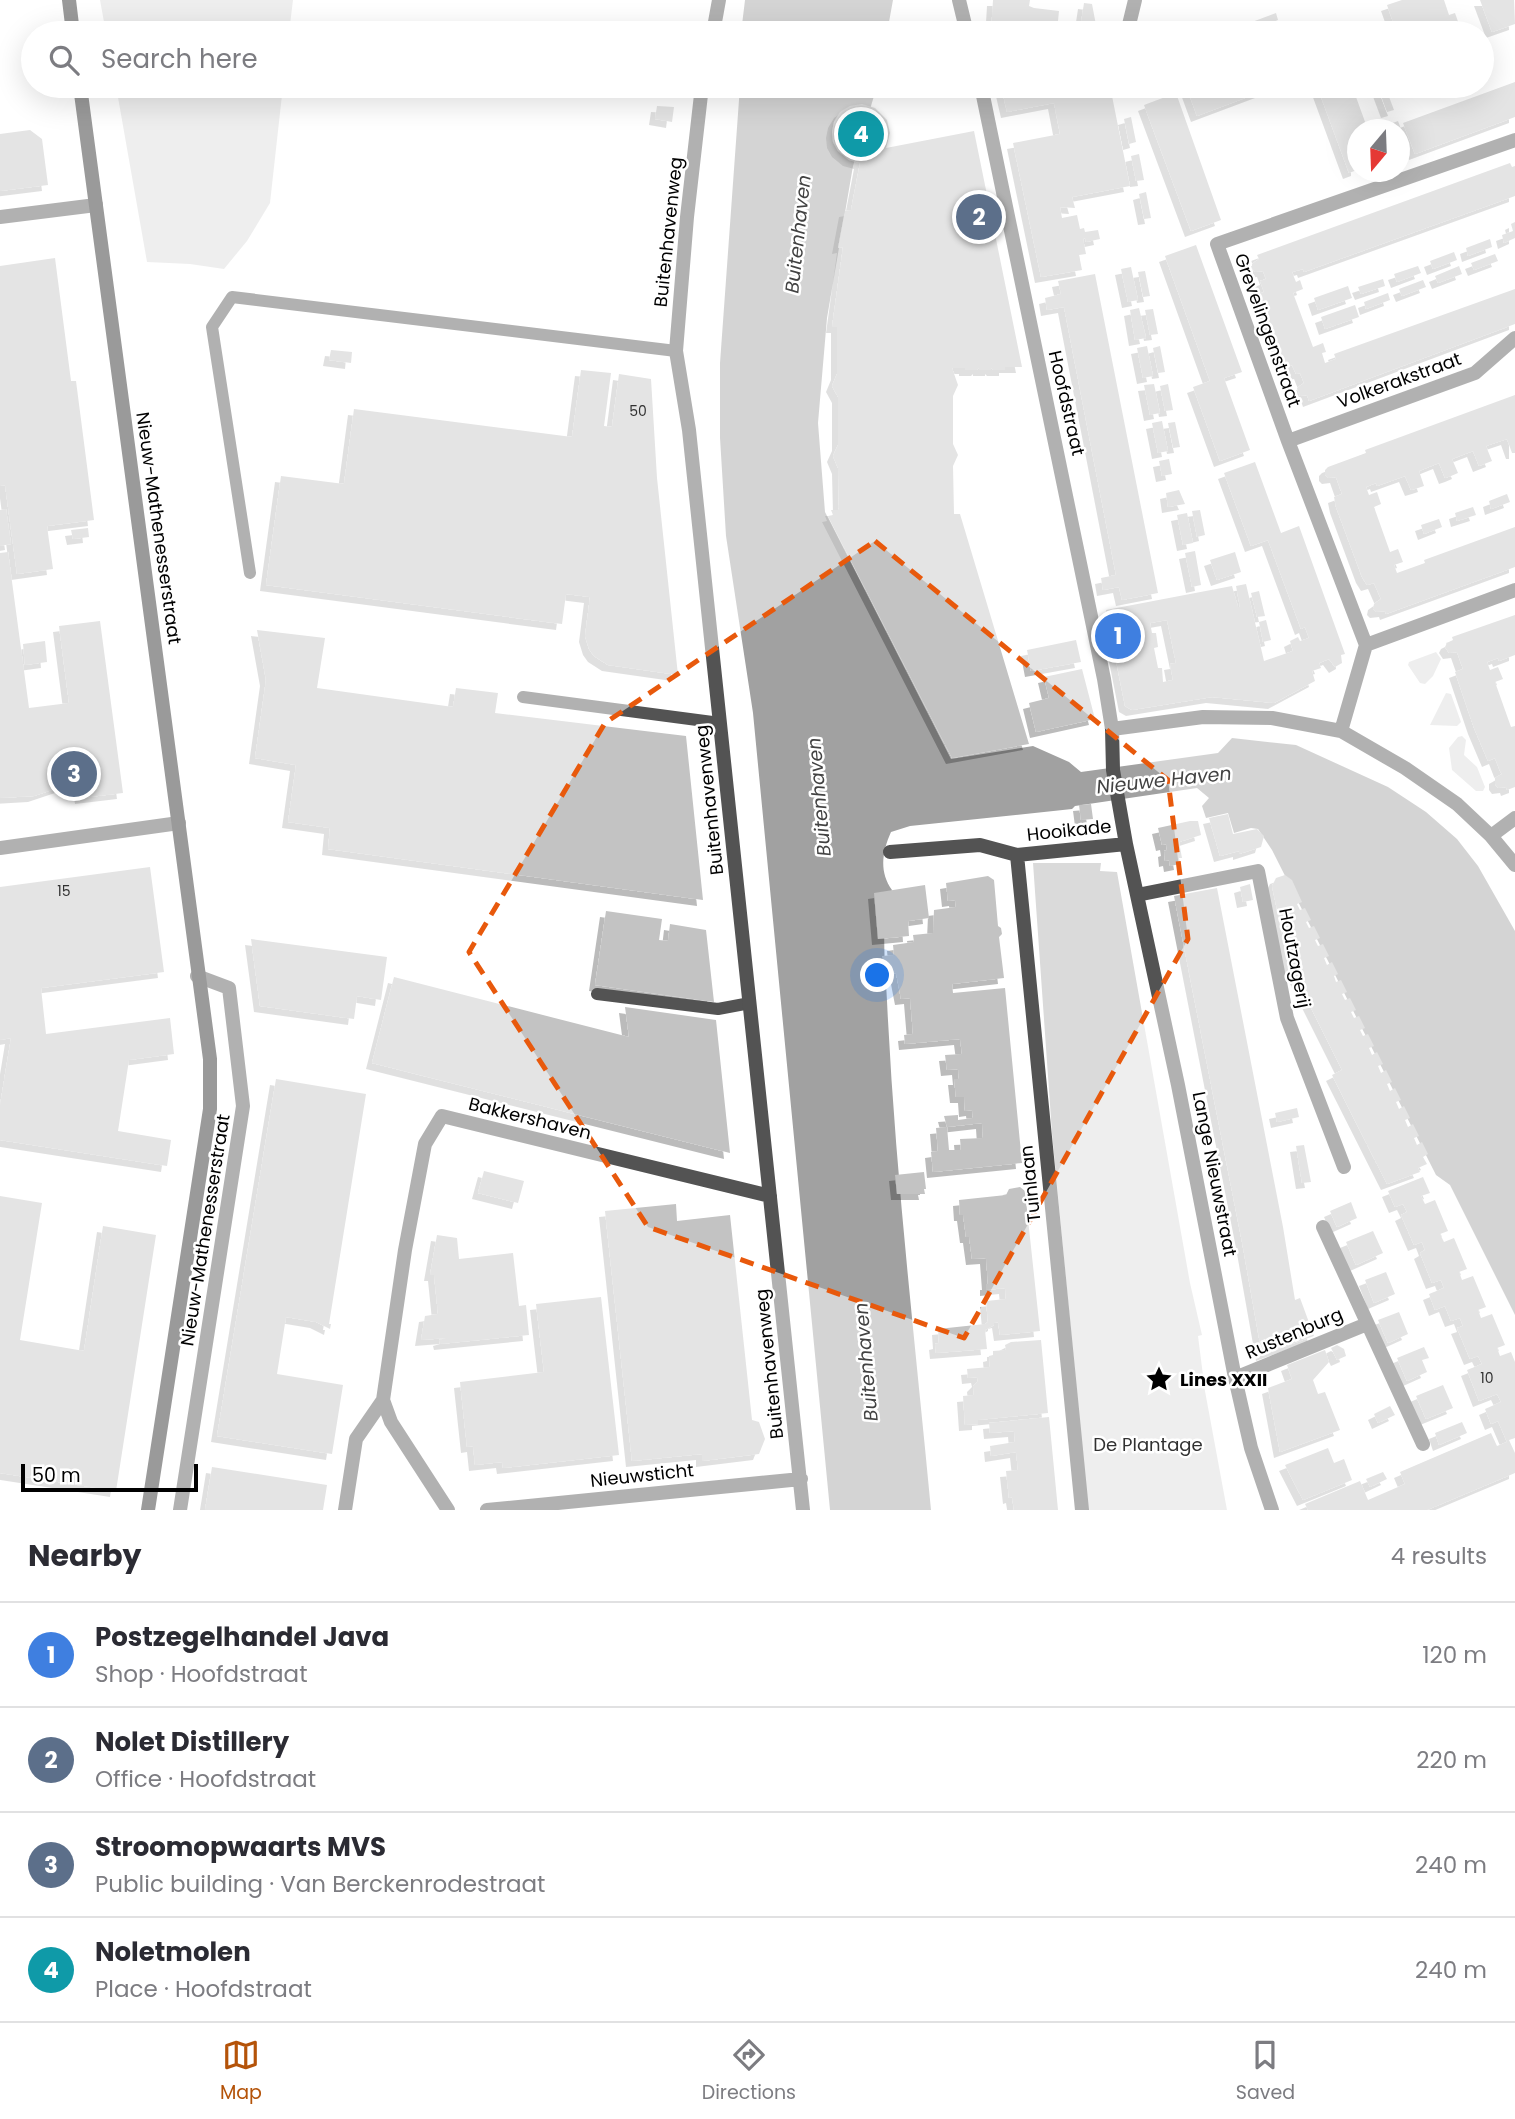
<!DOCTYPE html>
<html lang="en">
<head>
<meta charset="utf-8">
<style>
  body { margin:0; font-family:Poppins,sans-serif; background:#f7f7f7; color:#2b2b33 }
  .compass { position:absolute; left:1347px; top:119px; width:63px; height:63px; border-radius:50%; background:#fff; box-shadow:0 7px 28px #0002; rotate:199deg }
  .scale { position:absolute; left:21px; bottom:18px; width:177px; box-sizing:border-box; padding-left:7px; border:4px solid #000; border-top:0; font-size:19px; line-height:24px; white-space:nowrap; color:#000; -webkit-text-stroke:5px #fff; paint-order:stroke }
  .you { position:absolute; left:878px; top:976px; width:24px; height:24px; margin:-18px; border:5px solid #fff; border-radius:50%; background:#1a73e8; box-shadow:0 0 0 10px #1a73e833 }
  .badge { display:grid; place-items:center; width:46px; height:46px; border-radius:50%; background:#b45309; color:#fff; font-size:23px; font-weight:700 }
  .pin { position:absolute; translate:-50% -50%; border:4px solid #fff; box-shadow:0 2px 7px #0006 }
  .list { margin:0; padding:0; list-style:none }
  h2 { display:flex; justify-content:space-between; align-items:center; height:91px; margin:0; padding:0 28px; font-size:30px }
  h2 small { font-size:23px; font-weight:400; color:#7c7c81 }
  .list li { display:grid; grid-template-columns:46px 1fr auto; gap:21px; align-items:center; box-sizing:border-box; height:105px; padding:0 28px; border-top:2px solid #e1e1e2 }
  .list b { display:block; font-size:26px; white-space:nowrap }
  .list p { margin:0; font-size:23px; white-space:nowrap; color:#7c7c81 }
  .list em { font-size:23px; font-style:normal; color:#7c7c81 }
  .icon { flex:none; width:38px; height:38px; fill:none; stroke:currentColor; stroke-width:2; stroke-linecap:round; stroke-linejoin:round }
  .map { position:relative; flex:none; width:1515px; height:1510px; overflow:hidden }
  .search { position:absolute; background:#fff; box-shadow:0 7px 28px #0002; left:21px; right:21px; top:21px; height:77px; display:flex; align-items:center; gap:18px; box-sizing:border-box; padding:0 24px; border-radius:38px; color:#7c7c81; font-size:26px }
  .sheet { height:511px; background:#fff }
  nav { display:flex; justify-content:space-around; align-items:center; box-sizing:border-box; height:98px; border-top:2px solid #e1e1e2; background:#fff; font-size:19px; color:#7c7c81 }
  nav a { display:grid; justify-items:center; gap:4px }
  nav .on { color:#b45309 }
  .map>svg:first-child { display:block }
</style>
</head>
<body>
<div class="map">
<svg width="1515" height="1510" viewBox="0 0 1515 1510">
  <defs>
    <filter id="shadow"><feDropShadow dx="-6" dy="6" stdDeviation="0" flood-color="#0004"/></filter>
  </defs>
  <rect width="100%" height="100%" fill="#fff"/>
  <!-- green -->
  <path fill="#dadada" d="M100,0H293L289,33H106Z
    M116,86H283L270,203L247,241L224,269L190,264L147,262Z
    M1436,652L1441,659L1433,676L1425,684L1420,683L1408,665L1409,662Z
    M1446,693L1451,694L1461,722L1457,726L1430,725Z
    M1462,736L1466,740L1464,755L1477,767L1485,787L1483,791H1476L1452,770L1449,748L1458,737Z
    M1033,863H1101L1100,871L1117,872L1190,1283L1202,1335L1198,1336L1205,1391L1227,1510H1088L1052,1133Z"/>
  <!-- water -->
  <path fill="#a1a1a1" d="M745,0H893L887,33H741Z
    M740,86H877L853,166L827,318L818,423L825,512L951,759L1033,746L1069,762L1081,772L1218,753L1232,738L1296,745L1388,787L1426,812L1457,839L1478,866L1515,931V1315L1450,1185L1436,1175L1272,850L1258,829L1251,828L1234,833L1228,813L1206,818L1202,806L1209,798L1197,788L1075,806L1072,809L910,826L891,832C882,852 879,872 892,890C879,911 886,975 887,1001C895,1171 915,1341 931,1510H830L753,713L726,536L720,438V363Z"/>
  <!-- building -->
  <path fill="#c3c3c3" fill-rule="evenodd" filter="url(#shadow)" d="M993,0H1030L1029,6L1034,8L1059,11L1058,21L1098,26L1100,33H991Z
    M1402,0H1444L1449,15L1455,13L1462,33H1456L1452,24L1425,33H1417L1415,29L1397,33L1387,5Z
    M1480,0H1514L1515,24L1492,32Z
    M1084,3L1092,4L1096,25L1081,23Z
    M1276,13L1278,20L1255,29L1252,22Z
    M1238,23L1240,30L1231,33H1210Z
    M1515,82V117L1415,154L1403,123Z
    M1001,86H1110L1130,186L1072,197L1075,208L1060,207L1062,218L1077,215L1080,229L1084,228L1085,232L1098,230L1100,239L1086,242L1085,238L1083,239L1086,254L1079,255L1082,270L1041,277L1013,143L1060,134L1054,103L1007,112Z
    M1186,86H1277L1197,116Z
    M1317,86H1352L1368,130H1357V170L1349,173Z
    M1385,86L1394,110L1387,112L1378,88Z
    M1176,93L1221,220L1191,231L1144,105Z
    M862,104L875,108L887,120L890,133L886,148L974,131L1022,367H1005V370H993L991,368V370H979V368L977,370H965V368H952L958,385L953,396V444L958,455L953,466L954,514H960L1029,744L952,758L828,516L833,515L831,510H838L839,508L838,468L833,456L838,445V397L832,386L837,374V327H832L843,247L838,248L845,211L851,210L860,163L849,160L838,151L833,142L832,132L834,122L840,112L850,106Z
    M657,106L674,107L672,122L655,119Z
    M1131,117L1136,142L1129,144L1124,119Z
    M1398,121L1407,145L1400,148V130H1393L1390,124Z
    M30,130L42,139L48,185L0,191V134Z
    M1139,154L1144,180L1136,181L1131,156Z
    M1510,163L1512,167L1515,166V196L1304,272L1303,269L1292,272L1296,282L1300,280L1303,289L1293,293L1313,347L1323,343L1326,352L1322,353L1325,363L1336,359L1334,354L1515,289V324L1309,401L1307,395L1300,396L1297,388L1304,383L1300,373L1296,374L1292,365L1285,368L1259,294L1264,292L1260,281L1266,279L1263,271L1255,272L1252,268V264L1259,259L1257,255Z
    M1146,192L1151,218L1144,219L1139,194Z
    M1515,222V238L1504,243L1502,235L1513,231L1511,224Z
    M1490,239L1492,247L1468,256L1466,248Z
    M1196,245L1242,372L1224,378L1250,450L1220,461L1193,387L1210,381L1165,256Z
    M1454,252L1457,260L1433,269L1430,261Z
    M1495,254L1498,261L1474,270L1471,263Z
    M55,258L71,381H76L94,520L47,526L53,569L17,574L5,485L0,486V266Z
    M1418,266L1421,273L1397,282L1394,274Z
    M1459,266L1462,274L1438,283L1435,276Z
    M1131,267L1138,300L1128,302L1121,269Z
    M1145,271L1150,296L1143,297L1138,272Z
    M1095,274L1158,593L1122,600L1119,587L1103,590L1101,578L1116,575L1064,307L1047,310L1045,298L1061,294L1058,281Z
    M1383,279L1385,286L1361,294L1358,287Z
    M1423,280L1426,287L1402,296L1399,289Z
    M1348,286L1352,298L1318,310L1314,298Z
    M1388,293L1390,300L1366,309L1364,302Z
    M1355,305L1359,317L1325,329L1321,317Z
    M1139,308L1146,338L1135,340L1130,310Z
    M1153,309L1158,334L1150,335L1145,310Z
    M1147,346L1153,376L1143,378L1137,348Z
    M1160,346L1165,372L1158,373L1153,348Z
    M331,350L352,352L351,363L329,360Z
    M581,370L611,373L604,426L612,427L619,374L651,379L657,478L678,675L608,665L594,656L589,649L585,636L590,597L566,594L562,624L266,585L281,476L344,484L354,409L572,437Z
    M1154,384L1160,413L1150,415L1144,385Z
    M1168,384L1173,410L1165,411L1160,386Z
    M1515,395V453H1512L1507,439L1486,446L1492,461L1479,466L1473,451L1452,459L1458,473L1451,476L1445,478L1439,463L1419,471L1424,486L1418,488L1411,490L1405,476L1377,486L1376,483L1366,487L1369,495L1377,492L1381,504L1374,507L1390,552L1398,549L1403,562L1394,565L1397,573L1425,563L1424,560L1515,527V567L1386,614L1385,611L1376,612L1373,609L1374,604L1381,599L1374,583L1367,585L1362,577L1336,507L1334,497L1342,494L1336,477L1328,478L1325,475V470L1328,467L1366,453L1365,450Z
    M1162,421L1168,451L1158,453L1152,423Z
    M1175,422L1180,447L1173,448L1168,423Z
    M1169,459L1172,474L1162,476L1159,461Z
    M1255,462L1281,533L1299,526L1345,654L1341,655L1342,663L1335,667L1329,659L1319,663L1321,668L1312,671L1315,681L1274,703L1212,697L1132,710L1125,706L1106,610L1232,586L1238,607H1240L1236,586L1246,584L1264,661L1293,651L1290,641L1298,637L1300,641L1309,638L1305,627L1301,629L1268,540L1251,546L1224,473ZM1167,620L1176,663L1170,664L1173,680L1163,682L1162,668H1158L1154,648L1158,647L1156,633H1152L1150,623Z
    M1179,490L1185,504L1168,507L1166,493Z
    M1507,494L1510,502L1491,509L1489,501Z
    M1473,507L1476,515L1457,521L1455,513Z
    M6,509L11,544L0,546V510Z
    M1200,510L1205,535L1197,537L1192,511Z
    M1187,513L1193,543L1183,545L1177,515Z
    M1439,519L1442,527L1424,534L1421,525Z
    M88,528L89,537L73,539L71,530Z
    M1195,551L1201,585L1192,587L1185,553Z
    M8,552L29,708L69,703L59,626L100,621L123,793L81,798L78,779L67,781V784L64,786L34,796L0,798V553Z
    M1235,552L1241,572L1217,580L1210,560Z
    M1259,591L1265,616L1257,617L1251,593Z
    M1515,615V655L1499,661L1498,658L1487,662L1490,670L1498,667L1503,679L1495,682L1511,727L1515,726V787L1507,790L1506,787L1498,788L1495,784V778L1502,774L1500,771L1495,758L1488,761L1474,728L1455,672L1463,669L1457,652L1449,653L1445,647L1447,643L1453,640L1452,637Z
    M1266,620L1271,640L1263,642L1259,622Z
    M257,630L325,638L317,688L453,707L456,688L498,693L495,713L686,736L703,900L328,849L330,828L288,822L296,765L255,758L266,680Z
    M1076,640L1081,662L1031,671L1027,650Z
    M45,641L47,662L25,665L23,644Z
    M1082,669L1095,719L1036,732L1029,703L1049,698L1044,677Z
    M1091,804L1093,819L1081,820L1079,805Z
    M1228,814L1233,834L1257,829L1264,836L1261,847L1239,854V851L1220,856L1209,818Z
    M1190,821H1198L1201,835L1179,842L1182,858H1179L1180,864L1170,866L1169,860L1165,861L1164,851L1167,850L1166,844L1162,845L1158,828Z
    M150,867L164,972L41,988L46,1034L170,1018L174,1054L129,1060L118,1131L171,1140L167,1166L0,1140V1105L11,1038L0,1040V887Z
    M1285,875L1292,880L1302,902L1297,904L1300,910L1305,908L1311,920L1306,922L1309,928L1314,926L1320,938L1315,940L1318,946L1323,944L1329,956L1324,958L1327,965L1332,962L1338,974L1334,976L1336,982L1341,980L1347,992L1342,994L1345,1000L1350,998L1356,1010L1351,1012L1354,1018L1359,1016L1365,1028L1360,1030L1363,1036L1368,1034L1374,1046L1369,1048L1372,1055L1377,1052L1383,1064L1378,1066L1381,1073L1386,1070L1392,1082L1387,1084L1390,1091L1395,1088L1401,1100L1396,1102L1399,1109L1404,1106L1410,1118L1405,1120L1408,1127L1413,1124L1419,1136L1414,1138L1417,1145L1422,1142L1428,1154L1423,1157L1427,1164L1418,1168L1420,1172L1387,1184L1332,1075L1342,1070L1288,962L1272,886L1276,878Z
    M988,876L994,880L998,926L1001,928L1002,934L999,937L1004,978L952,984L953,993L1005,988L1022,1163L933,1172L931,1152L938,1151L936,1128L947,1127L949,1150H961L960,1139L983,1138L982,1123L947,1127L944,1116L958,1115V1120L973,1118L972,1110L965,1111L964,1097H956L954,1079H959L958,1069L947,1070L945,1055L962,1054L960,1039L905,1044L904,1035L913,1034L910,998L901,999L896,973L884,974L882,956L894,955L893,945L914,942L913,935L933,933L934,910L956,907L955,900L948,901L946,883Z
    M1250,884L1253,900L1243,902L1240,887Z
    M925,885L929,918L908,921L909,936L878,939L874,893Z
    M1217,888L1283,1227L1295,1300L1300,1298L1314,1336L1262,1355L1242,1242L1174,896Z
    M606,911L662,919L659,940L668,941L670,924L706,930L714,1002L595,985Z
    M251,939L387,957L381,1000L357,996L354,1019L260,1006Z
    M394,977L629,1037L625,1007L716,1020L730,1153L372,1063Z
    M276,1079L366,1094L329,1324H331L330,1329L316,1322L286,1317L277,1374L343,1385L332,1454L217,1436Z
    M1297,1108L1299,1117L1277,1122L1275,1113Z
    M1304,1145L1311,1182L1302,1183L1296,1146Z
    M484,1171L524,1181L518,1203L478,1193Z
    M924,1172L926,1189H924L925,1194H897L895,1175Z
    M1423,1177L1430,1193L1421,1196L1425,1204L1435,1200L1448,1231L1440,1234L1444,1242L1454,1238L1467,1269L1459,1272L1462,1280L1473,1276L1486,1307L1478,1310L1481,1318L1492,1314L1505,1345L1497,1348L1500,1356L1511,1352L1515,1362V1438L1509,1440L1515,1453V1473L1427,1510H1308L1305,1504L1360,1481L1368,1500L1405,1484L1400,1472L1491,1433L1497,1446L1507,1442L1498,1421L1491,1424L1485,1409L1501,1402L1497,1394L1479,1401L1467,1370L1482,1364L1478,1356L1470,1359L1457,1328L1463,1326L1460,1318L1451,1321L1445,1306L1435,1310L1429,1294L1444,1288L1441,1280L1432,1283L1420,1253L1425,1250L1422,1242L1414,1245L1401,1215L1407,1212L1403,1204L1395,1207L1388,1191Z
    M1020,1187L1025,1191L1040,1331L1000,1335L998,1322L994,1323V1325L985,1330L987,1349L936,1353L935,1344L939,1343L938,1329L985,1324L988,1322L986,1301L1006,1299L1005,1288L986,1290V1284H988L986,1258L972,1259L969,1237H966L963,1215H960L959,1200L1006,1195L1009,1189Z
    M0,1196L42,1203L20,1340L84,1351L103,1226L156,1235L116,1491L0,1473Z
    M1351,1202L1357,1218L1337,1227L1330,1211Z
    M676,1204L677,1221L730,1215L752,1420L759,1422L765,1439L759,1454L702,1461V1454L632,1461L605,1211Z
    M1373,1231L1383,1253L1356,1265L1346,1242Z
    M437,1235L457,1238L459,1259L513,1253L519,1306L526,1305L529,1335L440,1344L439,1340L446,1338L421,1340L425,1316L438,1314L434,1275H430Z
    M1386,1272L1395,1294L1374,1303L1365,1280Z
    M601,1297L619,1455L503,1468L502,1462L475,1465L473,1446L467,1447L460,1382L544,1372L536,1304Z
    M1399,1312L1408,1334L1388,1343L1378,1320Z
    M1041,1340L1048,1413L978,1420V1424L965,1425L963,1396L974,1395L973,1386L978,1381L977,1377L968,1378L967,1369L990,1367L989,1356L993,1355V1351L1006,1350L1005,1345L1011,1342Z
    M1337,1345L1344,1349L1346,1356L1337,1360L1331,1348Z
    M1424,1347L1429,1358L1422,1360L1427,1372L1407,1381L1397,1358Z
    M1325,1350L1329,1362L1313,1380L1318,1394L1325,1392L1340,1430L1280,1452L1268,1388L1292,1379L1287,1365Z
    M1443,1385L1453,1408L1426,1419L1416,1396Z
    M1390,1406L1395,1415L1378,1423L1374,1414Z
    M1049,1417L1058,1510H1014L1012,1497L1009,1498L1006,1471L1018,1470L1016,1452L991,1456L990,1446L1015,1442L1014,1431L990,1433L989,1423Z
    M1462,1422L1467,1433L1439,1445L1435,1433Z
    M1328,1448L1334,1463L1344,1459L1352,1480L1303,1500L1285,1465Z
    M212,1467L327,1485L323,1510H205Z
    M1383,1472L1387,1479L1370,1487L1366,1479Z"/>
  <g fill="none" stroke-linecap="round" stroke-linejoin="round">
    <!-- lane -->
    <path stroke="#535353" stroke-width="12" d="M250,573L212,327L232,297L676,351
      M523,697L720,723
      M597,994L718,1009L750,1003"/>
    <!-- street -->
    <path stroke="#535353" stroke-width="14" d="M959,0L967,33
      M713,33L719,0
      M1127,33L1135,0
      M702,86L687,217L676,351L689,430L803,1510
      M981,86L1104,679L1112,729L1113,770L1126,844L1178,1085L1235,1378L1251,1448L1272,1510
      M0,217L96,205
      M1288,441L1475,373L1515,338
      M1366,645L1288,441L1217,244L1515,140
      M1366,645L1515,590
      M1112,729L1203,717L1272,718L1341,731L1405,768L1457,804L1491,836L1515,865
      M1341,731L1366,645
      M1491,836L1515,818
      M0,848L179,823
      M890,852L980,845L1017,855L1126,844
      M1017,855L1082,1510
      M1137,895L1258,871L1287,1018L1344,1167
      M1323,1227L1423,1444
      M1235,1378L1367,1324
      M383,1400L391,1422L448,1510
      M180,1510L243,1106L229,988L197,976
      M345,1510L356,1439L383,1400L405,1250L425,1144L442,1116L770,1196
      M487,1510L801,1479"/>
    <!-- secondary -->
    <path stroke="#202020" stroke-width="14" d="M69,0L73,33
      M80,86L210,1059V1109L148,1510"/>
  </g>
  <!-- marked area -->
  <path d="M0 0H1515V1510H0ZM875,541L1168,780L1188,939L964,1338L648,1227L469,952L605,723Z" fill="#fff" fill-opacity=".55" fill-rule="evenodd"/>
  <path fill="none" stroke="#e8590c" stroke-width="5" stroke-dasharray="14 9" stroke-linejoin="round" d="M875,541L1168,780L1188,939L964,1338L648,1227L469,952L605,723Z"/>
  <!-- icons -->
  <defs>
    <g id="sight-bare" transform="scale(2.1)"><path d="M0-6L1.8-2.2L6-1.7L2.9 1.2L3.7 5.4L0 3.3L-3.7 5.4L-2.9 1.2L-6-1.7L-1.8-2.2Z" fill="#000" stroke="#fff" stroke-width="2.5" paint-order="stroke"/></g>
  </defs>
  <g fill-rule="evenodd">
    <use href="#sight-bare" x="1159" y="1379"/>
  </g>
  <g text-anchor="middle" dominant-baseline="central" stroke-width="5" stroke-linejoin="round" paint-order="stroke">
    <!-- number labels -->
    <g font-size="14" fill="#313131">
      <text x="638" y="411">50</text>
      <text x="64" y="891">15</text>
      <text x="1487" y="1378">10</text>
    </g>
    <!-- street labels -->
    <g font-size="18" fill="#000" stroke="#fff">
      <text transform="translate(668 232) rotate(-84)">Buitenhavenweg</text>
      <text transform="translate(1268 330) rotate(70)">Grevelingenstraat</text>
      <text transform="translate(1399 380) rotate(-20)">Volkerakstraat</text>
      <text transform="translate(1067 403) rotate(77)">Hoofdstraat</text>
      <text transform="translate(159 528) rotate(82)">Nieuw-Mathenesserstraat</text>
      <text transform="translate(709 800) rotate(-96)">Buitenhavenweg</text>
      <text transform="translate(1069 830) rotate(-6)">Hooikade</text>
      <text transform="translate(1295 958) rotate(79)">Houtzagerij</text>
      <text transform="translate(530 1118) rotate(14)">Bakkershaven</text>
      <text transform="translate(1215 1174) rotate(79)">Lange Nieuwstraat</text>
      <text transform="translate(1030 1184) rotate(-96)">Tuinlaan</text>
      <text transform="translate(205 1230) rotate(-81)">Nieuw-Mathenesserstraat</text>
      <text transform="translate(1294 1333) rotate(-23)">Rustenburg</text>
      <text transform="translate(769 1364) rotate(-96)">Buitenhavenweg</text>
      <text transform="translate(642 1475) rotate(-6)">Nieuwsticht</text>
    </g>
    <!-- poi labels -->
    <g font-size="18" font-weight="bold" fill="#000" stroke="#fff" text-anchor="start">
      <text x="1180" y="1379">Lines XXII</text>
    </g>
    <!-- park labels -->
    <g font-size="18" fill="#313131" stroke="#fff">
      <text x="1148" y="1444">De Plantage</text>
    </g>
    <!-- water labels -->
    <g font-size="19" font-style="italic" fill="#424242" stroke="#fff">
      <text transform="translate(798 234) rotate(-84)">Buitenhaven</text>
      <text transform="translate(1164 780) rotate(-6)">Nieuwe Haven</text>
      <text transform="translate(819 797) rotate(-95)">Buitenhaven</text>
      <text transform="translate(866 1362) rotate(-95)">Buitenhaven</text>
    </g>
  </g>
</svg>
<svg class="compass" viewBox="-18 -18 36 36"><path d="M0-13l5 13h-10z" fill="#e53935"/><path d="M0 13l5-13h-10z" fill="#7c7c81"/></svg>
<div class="scale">50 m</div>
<div class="you"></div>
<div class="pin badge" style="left:1118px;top:636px;background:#3f7fe0">1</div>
<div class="pin badge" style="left:979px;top:217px;background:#5c6f8a">2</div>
<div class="pin badge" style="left:74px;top:774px;background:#5c6f8a">3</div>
<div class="pin badge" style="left:861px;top:134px;background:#0f9aa8">4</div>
<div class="search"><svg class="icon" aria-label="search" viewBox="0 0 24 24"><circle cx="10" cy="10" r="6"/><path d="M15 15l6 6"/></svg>Search here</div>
</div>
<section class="sheet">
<h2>Nearby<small>4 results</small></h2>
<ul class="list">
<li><span class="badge" style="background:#3f7fe0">1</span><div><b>Postzegelhandel Java</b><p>Shop · Hoofdstraat</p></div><em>120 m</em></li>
<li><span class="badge" style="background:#5c6f8a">2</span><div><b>Nolet Distillery</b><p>Office · Hoofdstraat</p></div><em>220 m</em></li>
<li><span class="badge" style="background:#5c6f8a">3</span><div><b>Stroomopwaarts MVS</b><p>Public building · Van Berckenrodestraat</p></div><em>240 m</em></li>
<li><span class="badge" style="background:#0f9aa8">4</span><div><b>Noletmolen</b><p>Place · Hoofdstraat</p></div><em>240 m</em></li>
</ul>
</section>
<nav>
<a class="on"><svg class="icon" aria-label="map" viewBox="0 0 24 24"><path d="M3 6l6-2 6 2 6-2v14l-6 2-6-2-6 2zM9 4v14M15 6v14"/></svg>Map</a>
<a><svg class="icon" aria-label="directions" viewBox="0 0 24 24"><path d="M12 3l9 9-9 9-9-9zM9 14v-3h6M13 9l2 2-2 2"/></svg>Directions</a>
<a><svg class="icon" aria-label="saved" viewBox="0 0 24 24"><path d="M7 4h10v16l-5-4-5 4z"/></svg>Saved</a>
</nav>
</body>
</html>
